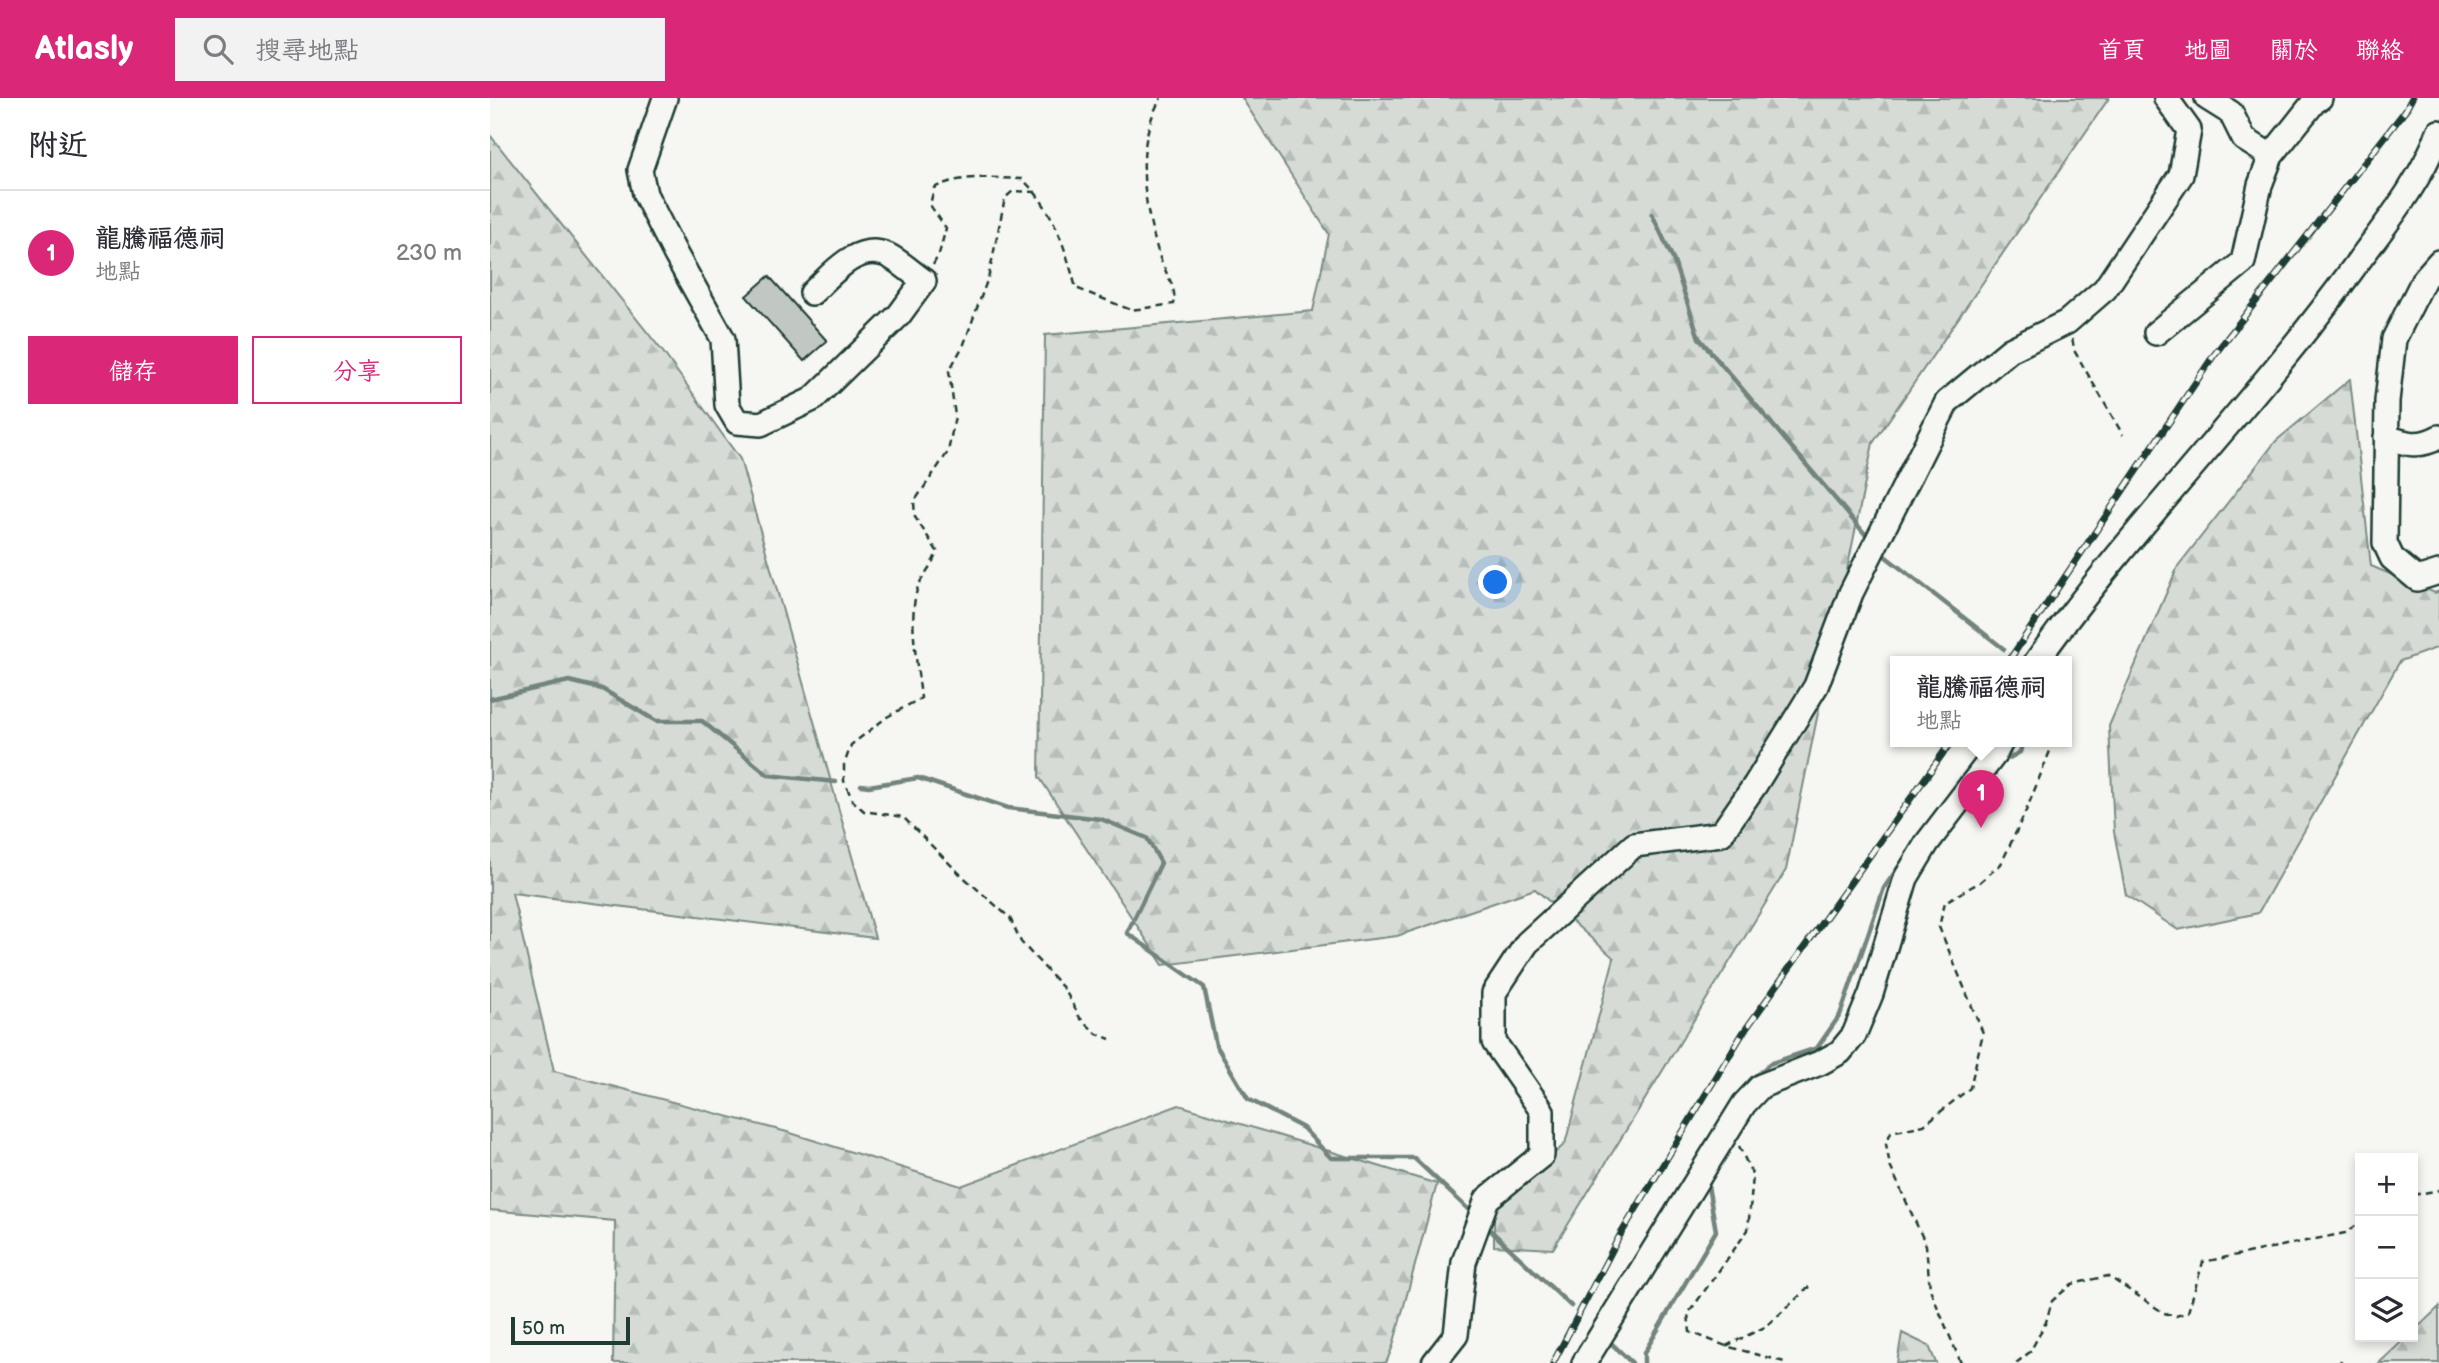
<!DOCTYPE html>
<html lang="zh-TW">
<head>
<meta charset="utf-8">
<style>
  body { margin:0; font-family:"Balsamiq Sans","LXGW WenKai TC",sans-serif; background:#f2f2f3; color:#2b2b33 }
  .controls { position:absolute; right:21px; bottom:21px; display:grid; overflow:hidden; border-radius:0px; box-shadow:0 4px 10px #0003 }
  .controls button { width:63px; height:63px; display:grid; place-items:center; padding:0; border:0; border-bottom:2px solid #e1e1e2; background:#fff; color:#2b2b33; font:35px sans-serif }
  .scale { position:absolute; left:21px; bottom:18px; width:119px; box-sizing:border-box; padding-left:7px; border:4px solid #1f3d34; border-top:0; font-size:19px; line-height:24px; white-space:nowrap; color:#1f3d34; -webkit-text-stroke:5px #f6f6f2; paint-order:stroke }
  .you { position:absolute; left:1006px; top:485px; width:24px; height:24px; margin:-18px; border:5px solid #fff; border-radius:50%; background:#1a73e8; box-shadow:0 0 0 10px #1a73e833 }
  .badge { display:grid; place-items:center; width:46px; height:46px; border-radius:50%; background:#db2777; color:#fff; font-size:23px; font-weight:700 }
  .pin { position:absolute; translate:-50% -58px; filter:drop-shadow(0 2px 4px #0008) }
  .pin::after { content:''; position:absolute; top:37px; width:24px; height:21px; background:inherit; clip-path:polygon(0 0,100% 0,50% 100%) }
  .popup { position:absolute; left:1400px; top:558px; width:182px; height:91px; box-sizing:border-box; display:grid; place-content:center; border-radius:0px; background:#fff; filter:drop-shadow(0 2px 5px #0005); font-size:23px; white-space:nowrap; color:#7c7c81 }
  .popup b { font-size:26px; color:#2b2b33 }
  .popup::after { content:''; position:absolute; left:50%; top:100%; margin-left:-14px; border:14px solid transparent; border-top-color:#fff }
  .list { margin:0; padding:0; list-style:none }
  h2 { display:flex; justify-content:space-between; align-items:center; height:91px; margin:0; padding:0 28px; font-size:30px }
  h2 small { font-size:23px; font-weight:400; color:#7c7c81 }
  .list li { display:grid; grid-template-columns:46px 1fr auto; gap:21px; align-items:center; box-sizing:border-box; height:126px; padding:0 28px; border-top:2px solid #e1e1e2 }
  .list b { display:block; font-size:26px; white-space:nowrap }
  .list p { margin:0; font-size:23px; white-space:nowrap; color:#7c7c81 }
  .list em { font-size:23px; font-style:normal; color:#7c7c81 }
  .actions { display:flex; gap:14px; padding:21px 28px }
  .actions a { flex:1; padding:16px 0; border:2px solid #db2777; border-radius:0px; text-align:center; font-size:24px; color:#db2777 }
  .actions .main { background:#db2777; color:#fff }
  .icon { flex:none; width:38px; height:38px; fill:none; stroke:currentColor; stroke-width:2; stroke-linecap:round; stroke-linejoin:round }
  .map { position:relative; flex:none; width:1949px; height:1265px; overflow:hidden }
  header { display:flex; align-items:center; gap:42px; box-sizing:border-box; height:98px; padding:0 35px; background:#db2777; color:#fff }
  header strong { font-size:33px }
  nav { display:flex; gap:38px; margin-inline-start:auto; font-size:24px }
  .search { width:490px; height:63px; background:#f2f2f3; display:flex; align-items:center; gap:18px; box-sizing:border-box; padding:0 24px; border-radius:0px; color:#7c7c81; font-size:26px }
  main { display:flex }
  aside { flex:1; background:#fff }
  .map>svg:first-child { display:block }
</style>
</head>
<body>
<header>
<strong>Atlasly</strong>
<div class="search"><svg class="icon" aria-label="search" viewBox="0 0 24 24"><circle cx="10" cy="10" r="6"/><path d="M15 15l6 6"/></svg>搜尋地點</div>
<nav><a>首頁</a><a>地圖</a><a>關於</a><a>聯絡</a></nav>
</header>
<main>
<aside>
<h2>附近<small></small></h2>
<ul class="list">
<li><span class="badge">1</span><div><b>龍騰福德祠</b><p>地點</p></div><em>230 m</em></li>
</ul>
<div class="actions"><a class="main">儲存</a><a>分享</a></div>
</aside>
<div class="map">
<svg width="1949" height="1265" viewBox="0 0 1949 1265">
  <defs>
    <pattern id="forest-firs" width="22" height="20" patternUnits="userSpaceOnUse" patternTransform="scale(1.75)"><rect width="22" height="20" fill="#d6dbd6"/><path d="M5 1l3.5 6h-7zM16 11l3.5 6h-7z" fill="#b7bdb8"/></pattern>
  </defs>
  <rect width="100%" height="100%" fill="#f6f6f2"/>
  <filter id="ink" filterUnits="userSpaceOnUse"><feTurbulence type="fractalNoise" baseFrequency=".0143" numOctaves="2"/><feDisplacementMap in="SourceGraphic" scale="14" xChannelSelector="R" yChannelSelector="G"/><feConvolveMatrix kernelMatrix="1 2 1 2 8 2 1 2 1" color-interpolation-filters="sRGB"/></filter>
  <g filter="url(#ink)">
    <!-- forest -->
    <path fill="url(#forest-firs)" stroke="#7a8c85" stroke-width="2" d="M752,0H1619L1383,345L1296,772L1063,1151L1004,1148V1108L1075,1046L1124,860L1045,791L907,838L673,867L549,679L555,237L823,213L839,136Z
      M0,37L173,254L250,361L385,840L22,795L64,973L297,1034L471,1088L689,1007L947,1086L903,1248L896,1265H123L125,1123L0,1112Z
      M1860,281L1881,468L1945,495L1949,493V549L1910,563L1768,815L1688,832L1636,797L1624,734L1619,628L1688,468L1786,343Z
      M1949,1209V1265H1889L1917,1239H1923V1234Z
      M1412,1235L1439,1248L1446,1265H1407Z"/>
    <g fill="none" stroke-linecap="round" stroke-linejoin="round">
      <!-- stream -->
      <path stroke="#72847d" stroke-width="4.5" d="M1162,116L1183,161L1209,240L1375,436
        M1391,455L1514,551
        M0,601L79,583L112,591L166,623H212L278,677L346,684
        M1514,663L1530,654L1533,644
        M371,687L379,688L428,680L518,710L611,721L657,740L671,765L637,835L714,889L726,947L758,1001L813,1030L841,1060H924L980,1113
        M1453,705L1463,692
        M1245,1000L1279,966L1327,950L1350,917L1394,790L1414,761
        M1000,1132L1081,1208
        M1122,1246L1142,1265
        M1154,1265V1255L1226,1133L1218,1088L1221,1080"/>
    </g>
    <!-- building -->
    <path fill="#c1c8c3" stroke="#1f3d34" stroke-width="2" d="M279,178L337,243L314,263L256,198Z"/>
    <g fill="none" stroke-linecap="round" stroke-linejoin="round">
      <!-- minor casing -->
      <g stroke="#1f3d34" stroke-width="28">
        <path id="minor" d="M175,0L150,72L155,96L186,157L233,241L237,307L247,324L271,326L323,301L409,217L434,183C422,175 410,163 397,157C367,144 341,177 322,195
          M1781,58L1824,4L1830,0
          M1949,164L1934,181L1904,241L1897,303L1895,445L1902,460L1927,481L1949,474
          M1666,235L1753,164L1770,87L1781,58L1754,41L1741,15L1717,0
          M1896,339C1917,346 1929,350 1949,339
          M1546,564C1643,427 1763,308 1862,172C1894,128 1930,86 1949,34
          M944,1265L966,1237L974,1164L997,1101L1052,1057V1013L1004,944V895L1037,845L1144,747L1231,736L1265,687L1326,588L1361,495L1457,304L1520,252L1577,224L1615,191L1691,77L1699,32L1676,0
          M1094,1265L1254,1006L1271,988L1330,965L1350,954L1364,937L1381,896L1416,780L1437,745L1504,657L1511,644"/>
      </g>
      <!-- path -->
      <path stroke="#1f3d34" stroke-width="2.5" stroke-dasharray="7 5" stroke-linecap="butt" d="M546,94L523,93L515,100L499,177L474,246L459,273L465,318L458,354L424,404L425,419L447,453C443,468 431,478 427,492C418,522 428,569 431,600L397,619L361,647L354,667V683L363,703L374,713L413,719L469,775L520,820L531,844L575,892L590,920L607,936L620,941
        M443,167L449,156L456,130L440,107L444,90C470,76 504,80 532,81C564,110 575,150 586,190L641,212L684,206C687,189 675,175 670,160C654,109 643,48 671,0
        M1582,241L1585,254L1633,337
        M1249,1048L1263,1078L1258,1132L1198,1216L1200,1234L1236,1248L1298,1265
        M1923,1097L1949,1092
        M1236,1248L1277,1228L1320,1188
        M1471,1265L1440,1191L1436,1147L1400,1068L1396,1046L1401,1034L1434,1027L1480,990L1493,935L1449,829L1455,804L1490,784L1511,766L1536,713L1560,653L1558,644
        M1526,1265L1540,1254L1556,1224L1562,1203L1582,1186L1618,1178L1674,1215L1686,1218L1698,1214L1713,1164L1855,1135L1870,1125
        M1850,1265L1851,1262"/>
      <!-- minor -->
      <use href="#minor" stroke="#f6f6f2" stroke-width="23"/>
      <!-- rail casing -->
      <g stroke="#1f3d34" stroke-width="7">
        <path id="rail" d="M1518,564L1724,257L1915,13L1922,0
          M1063,1265L1129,1139L1253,935L1461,644"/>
      </g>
      <!-- rail -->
      <use href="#rail" stroke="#f6f6f2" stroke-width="4.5" stroke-dasharray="13" stroke-linecap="butt"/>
    </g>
  </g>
</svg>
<div class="controls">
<button>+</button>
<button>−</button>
<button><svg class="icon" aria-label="layers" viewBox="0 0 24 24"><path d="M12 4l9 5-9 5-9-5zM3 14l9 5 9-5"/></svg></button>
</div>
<div class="scale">50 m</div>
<div class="you"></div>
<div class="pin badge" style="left:1491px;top:730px">1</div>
<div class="popup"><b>龍騰福德祠</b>地點</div>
</div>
</main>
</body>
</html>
